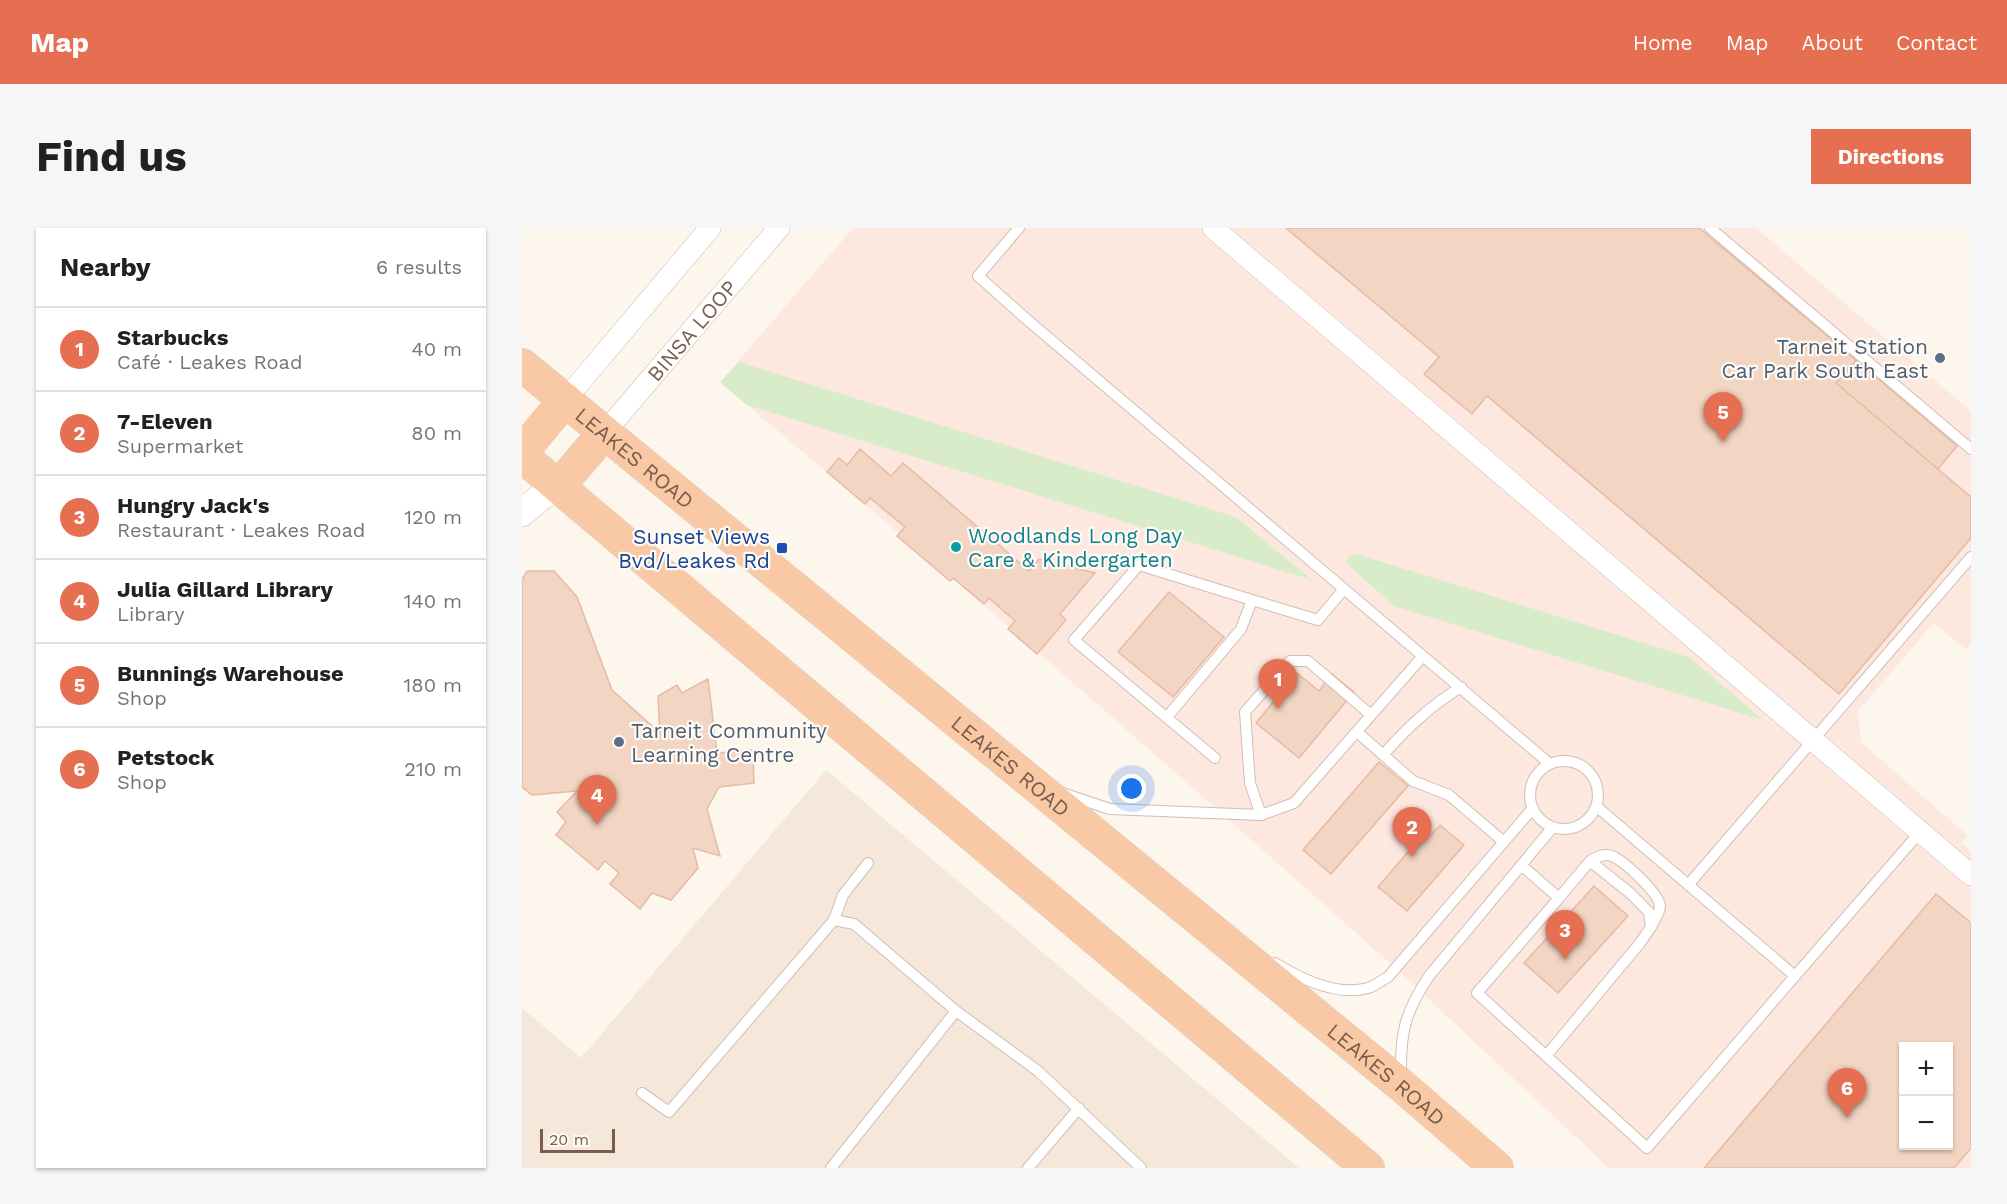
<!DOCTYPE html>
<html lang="en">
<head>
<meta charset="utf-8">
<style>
  body { margin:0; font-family:"Work Sans",sans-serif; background:#f6f6f6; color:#202124 }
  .controls { position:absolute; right:18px; bottom:18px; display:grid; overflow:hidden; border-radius:0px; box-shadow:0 2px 4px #0004 }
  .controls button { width:54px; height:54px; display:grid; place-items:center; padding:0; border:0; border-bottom:2px solid #e0e0e0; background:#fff; color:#202124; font:30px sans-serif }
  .scale { position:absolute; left:18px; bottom:15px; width:75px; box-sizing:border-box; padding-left:6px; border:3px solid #7a5c4d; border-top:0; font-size:16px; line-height:21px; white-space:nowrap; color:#7a5c4d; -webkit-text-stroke:4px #fffaf3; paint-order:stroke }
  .you { position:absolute; left:610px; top:561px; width:21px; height:21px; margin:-15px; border:4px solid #fff; border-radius:50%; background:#1a73e8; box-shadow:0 0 0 9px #1a73e833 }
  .badge { display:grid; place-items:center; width:39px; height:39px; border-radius:50%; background:#e76f51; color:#fff; font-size:20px; font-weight:700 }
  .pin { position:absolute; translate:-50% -50px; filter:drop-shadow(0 2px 3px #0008) }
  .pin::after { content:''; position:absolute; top:32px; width:21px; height:18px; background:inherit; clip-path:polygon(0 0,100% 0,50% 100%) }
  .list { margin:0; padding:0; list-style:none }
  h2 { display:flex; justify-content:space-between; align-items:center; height:78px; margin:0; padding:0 24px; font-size:26px }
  h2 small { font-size:20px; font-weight:400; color:#757577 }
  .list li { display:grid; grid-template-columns:39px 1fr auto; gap:18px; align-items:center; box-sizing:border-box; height:84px; padding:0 24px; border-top:2px solid #e0e0e0 }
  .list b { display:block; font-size:22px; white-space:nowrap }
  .list p { margin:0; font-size:20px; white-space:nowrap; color:#757577 }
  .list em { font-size:20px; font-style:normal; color:#757577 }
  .map { position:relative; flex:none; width:1449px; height:940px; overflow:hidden; border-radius:0px }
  header { display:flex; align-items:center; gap:36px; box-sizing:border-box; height:84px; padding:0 30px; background:#e76f51; color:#fff }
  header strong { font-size:28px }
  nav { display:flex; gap:33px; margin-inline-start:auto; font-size:21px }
  .intro { display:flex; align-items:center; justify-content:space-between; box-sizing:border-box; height:144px; padding:0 36px }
  h1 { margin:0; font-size:42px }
  .button { padding:15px 27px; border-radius:0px; background:#e76f51; color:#fff; font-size:21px; font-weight:700 }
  main { display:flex; gap:36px; padding:0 36px }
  aside { flex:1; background:#fff; border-radius:0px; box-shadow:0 2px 4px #0004 }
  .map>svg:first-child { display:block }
</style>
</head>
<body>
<header>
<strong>Map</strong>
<nav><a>Home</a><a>Map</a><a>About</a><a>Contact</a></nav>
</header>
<div class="intro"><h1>Find us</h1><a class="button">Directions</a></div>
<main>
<aside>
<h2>Nearby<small>6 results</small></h2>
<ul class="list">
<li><span class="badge">1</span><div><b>Starbucks</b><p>Café · Leakes Road</p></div><em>40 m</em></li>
<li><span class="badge">2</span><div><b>7-Eleven</b><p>Supermarket</p></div><em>80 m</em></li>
<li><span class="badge">3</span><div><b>Hungry Jack's</b><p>Restaurant · Leakes Road</p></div><em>120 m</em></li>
<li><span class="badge">4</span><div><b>Julia Gillard Library</b><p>Library</p></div><em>140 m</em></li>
<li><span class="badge">5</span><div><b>Bunnings Warehouse</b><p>Shop</p></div><em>180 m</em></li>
<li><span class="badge">6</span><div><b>Petstock</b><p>Shop</p></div><em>210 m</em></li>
</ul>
</aside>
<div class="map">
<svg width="1449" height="940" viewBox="0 0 1449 940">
  <rect width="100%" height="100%" fill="#fdf6ec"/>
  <!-- residential -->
  <path fill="#f5e8da" d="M304,542L777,940H0V780L59,830Z"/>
  <!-- commercial -->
  <path fill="#fde8e0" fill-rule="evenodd" d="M331,0H1234L1449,183V416L1444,422L1412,395L1336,483L1339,514L1445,607L1439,615L1449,623V940H1087L880,746L663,553L470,384L198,154ZM1382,818H1426V918H1382Z"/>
  <!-- green -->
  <path fill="#d8ecc9" d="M217,134L714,289L790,352L225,177L198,154Z
    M831,325L1167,429L1241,492L872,378L823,334Z"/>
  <!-- building -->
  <path fill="#f3d5c3" stroke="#e6bba3" stroke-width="1.5" fill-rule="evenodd" d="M764,0H1177L1334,132L1314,155L1449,269V310L1317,466L965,168L950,186L902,146L917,129Z
    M1334,132L1435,218L1416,241L1314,155Z
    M338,221L369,248L381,235L507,343L517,331L573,345L538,386L544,392L515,426L486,401L493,393L467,370L462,376L431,350L428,353L375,308L383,299L348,270L343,276L305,244L317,230L325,237Z
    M5,343H32L55,369L90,462L138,505L136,468L155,457L160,465L186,451L195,525L231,522L232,555L197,559L185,581L198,628L171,620L176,640L149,672L130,665L118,681L88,656L97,645L83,633L76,642L34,607L44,594L35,584L55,563L10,567L0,559V352Z
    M647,364L702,409L651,469L596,424Z
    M775,445L797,463L810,446L832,464L777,530L734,495Z
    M857,534L886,558L809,646L781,622Z
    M918,597L942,617L885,683L856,659L903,604L908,608Z
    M1072,658L1106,688L1036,765L1002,735Z
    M1414,666L1449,695V920L1432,940H1182ZM1382,818H1426V918H1382Z"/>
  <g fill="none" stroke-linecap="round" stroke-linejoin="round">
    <!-- service casing -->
    <g stroke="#d1beb0" stroke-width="12">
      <path id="service" d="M497,0L456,48L509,95L1028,536
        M1188,0L1449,221
        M645,489L719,401L730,372L796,392L822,361
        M835,504L891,553L927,567L982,614
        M861,527C885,500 908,478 939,459
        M693,530L552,412L617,337L730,372
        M1008 567a34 34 0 1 1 68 0a34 34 0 1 1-68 0Z
        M540,565L588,581L739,587L772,575L901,428
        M739,587L728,555L723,484L768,433H786L849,487
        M1068,633C1075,629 1082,625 1090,628C1102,633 1137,665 1138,678C1138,685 1132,692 1129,699
        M999,637L1037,670L955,765L1125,920L1273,748L1074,578
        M1166,657L1449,329
        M312,692L332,696L434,783L516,843L619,940
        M753,735C779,751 815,769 846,760C853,758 860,752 866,749L1011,580
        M1273,748L1398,604
        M1024,828L1118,715L1129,699L1127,684L1108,665L1068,633L1037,670
        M879,848C878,805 883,784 907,748L1031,599
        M120,865L147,884L312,692L321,667L346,635
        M309,940L434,783
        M506,940L557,880"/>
    </g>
    <!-- minor casing -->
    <g stroke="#d1beb0" stroke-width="22">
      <g id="minor">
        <path d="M691,0L1449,647"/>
        <path d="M43,172L188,0"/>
        <path id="s1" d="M82,205L257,0"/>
      </g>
    </g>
    <!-- tertiary casing -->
    <g stroke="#d1beb0" stroke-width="28">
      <path id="tertiary" d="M0,285L20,268L37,258"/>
    </g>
    <!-- trunk casing -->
    <g stroke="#dad1cd" stroke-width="34">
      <g id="trunk">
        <path id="s2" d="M0,137L879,857L975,940"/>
        <path d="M0,224L43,172"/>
        <path d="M0,228L846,940"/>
        <path d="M37,258L82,205"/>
      </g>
    </g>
    <!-- service -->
    <use href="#service" stroke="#fff" stroke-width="10"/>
    <!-- minor -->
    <use href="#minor" stroke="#fff" stroke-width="21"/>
    <!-- tertiary -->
    <use href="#tertiary" stroke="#fff" stroke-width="27"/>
    <!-- trunk -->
    <use href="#trunk" stroke="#f9c8a4" stroke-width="33"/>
  </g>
  <!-- markers -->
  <g fill="#5c6f8a" stroke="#fffaf3" stroke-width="2">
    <circle cx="1418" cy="130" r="6"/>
    <circle cx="97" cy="514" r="6"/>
  </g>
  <circle fill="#0f9aa8" stroke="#fffaf3" stroke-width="2" cx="434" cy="319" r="6"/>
  <rect fill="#1a4fb4" stroke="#fffaf3" stroke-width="2" x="254" y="314" width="12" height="12" rx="3"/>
  <g text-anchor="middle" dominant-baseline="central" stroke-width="4.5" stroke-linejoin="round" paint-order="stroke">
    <!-- street labels -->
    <g font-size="21" fill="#7a5c4d" stroke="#fffaf3">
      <text stroke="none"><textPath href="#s1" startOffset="135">BINSA LOOP</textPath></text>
      <text stroke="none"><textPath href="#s2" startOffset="146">LEAKES ROAD</textPath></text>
      <text stroke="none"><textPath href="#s2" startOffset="632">LEAKES ROAD</textPath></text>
      <text stroke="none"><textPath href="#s2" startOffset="1118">LEAKES ROAD</textPath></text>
    </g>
    <!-- service labels -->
    <g font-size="21" fill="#4e5e75" stroke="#fffaf3" text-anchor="end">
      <text x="1406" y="118">Tarneit Station<tspan x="1406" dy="24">Car Park South East</tspan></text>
      <text x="109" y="502" text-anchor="start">Tarneit Community<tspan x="109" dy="24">Learning Centre</tspan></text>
    </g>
    <!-- culture labels -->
    <g font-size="21" fill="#0d838f" stroke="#fffaf3" text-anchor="start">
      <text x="446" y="307">Woodlands Long Day<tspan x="446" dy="24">Care &amp; Kindergarten</tspan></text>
    </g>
    <!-- transit labels -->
    <g font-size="21" fill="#164399" stroke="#fffaf3" text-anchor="end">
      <text x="248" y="308">Sunset Views<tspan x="248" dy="24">Bvd/Leakes Rd</tspan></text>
    </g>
  </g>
</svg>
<div class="controls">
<button>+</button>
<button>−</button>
</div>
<div class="scale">20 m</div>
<div class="you"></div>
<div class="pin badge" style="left:756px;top:481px">1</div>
<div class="pin badge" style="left:890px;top:629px">2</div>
<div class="pin badge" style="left:1043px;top:732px">3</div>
<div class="pin badge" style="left:75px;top:597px">4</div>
<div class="pin badge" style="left:1201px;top:214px">5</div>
<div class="pin badge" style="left:1325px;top:890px">6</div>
</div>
</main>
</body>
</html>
